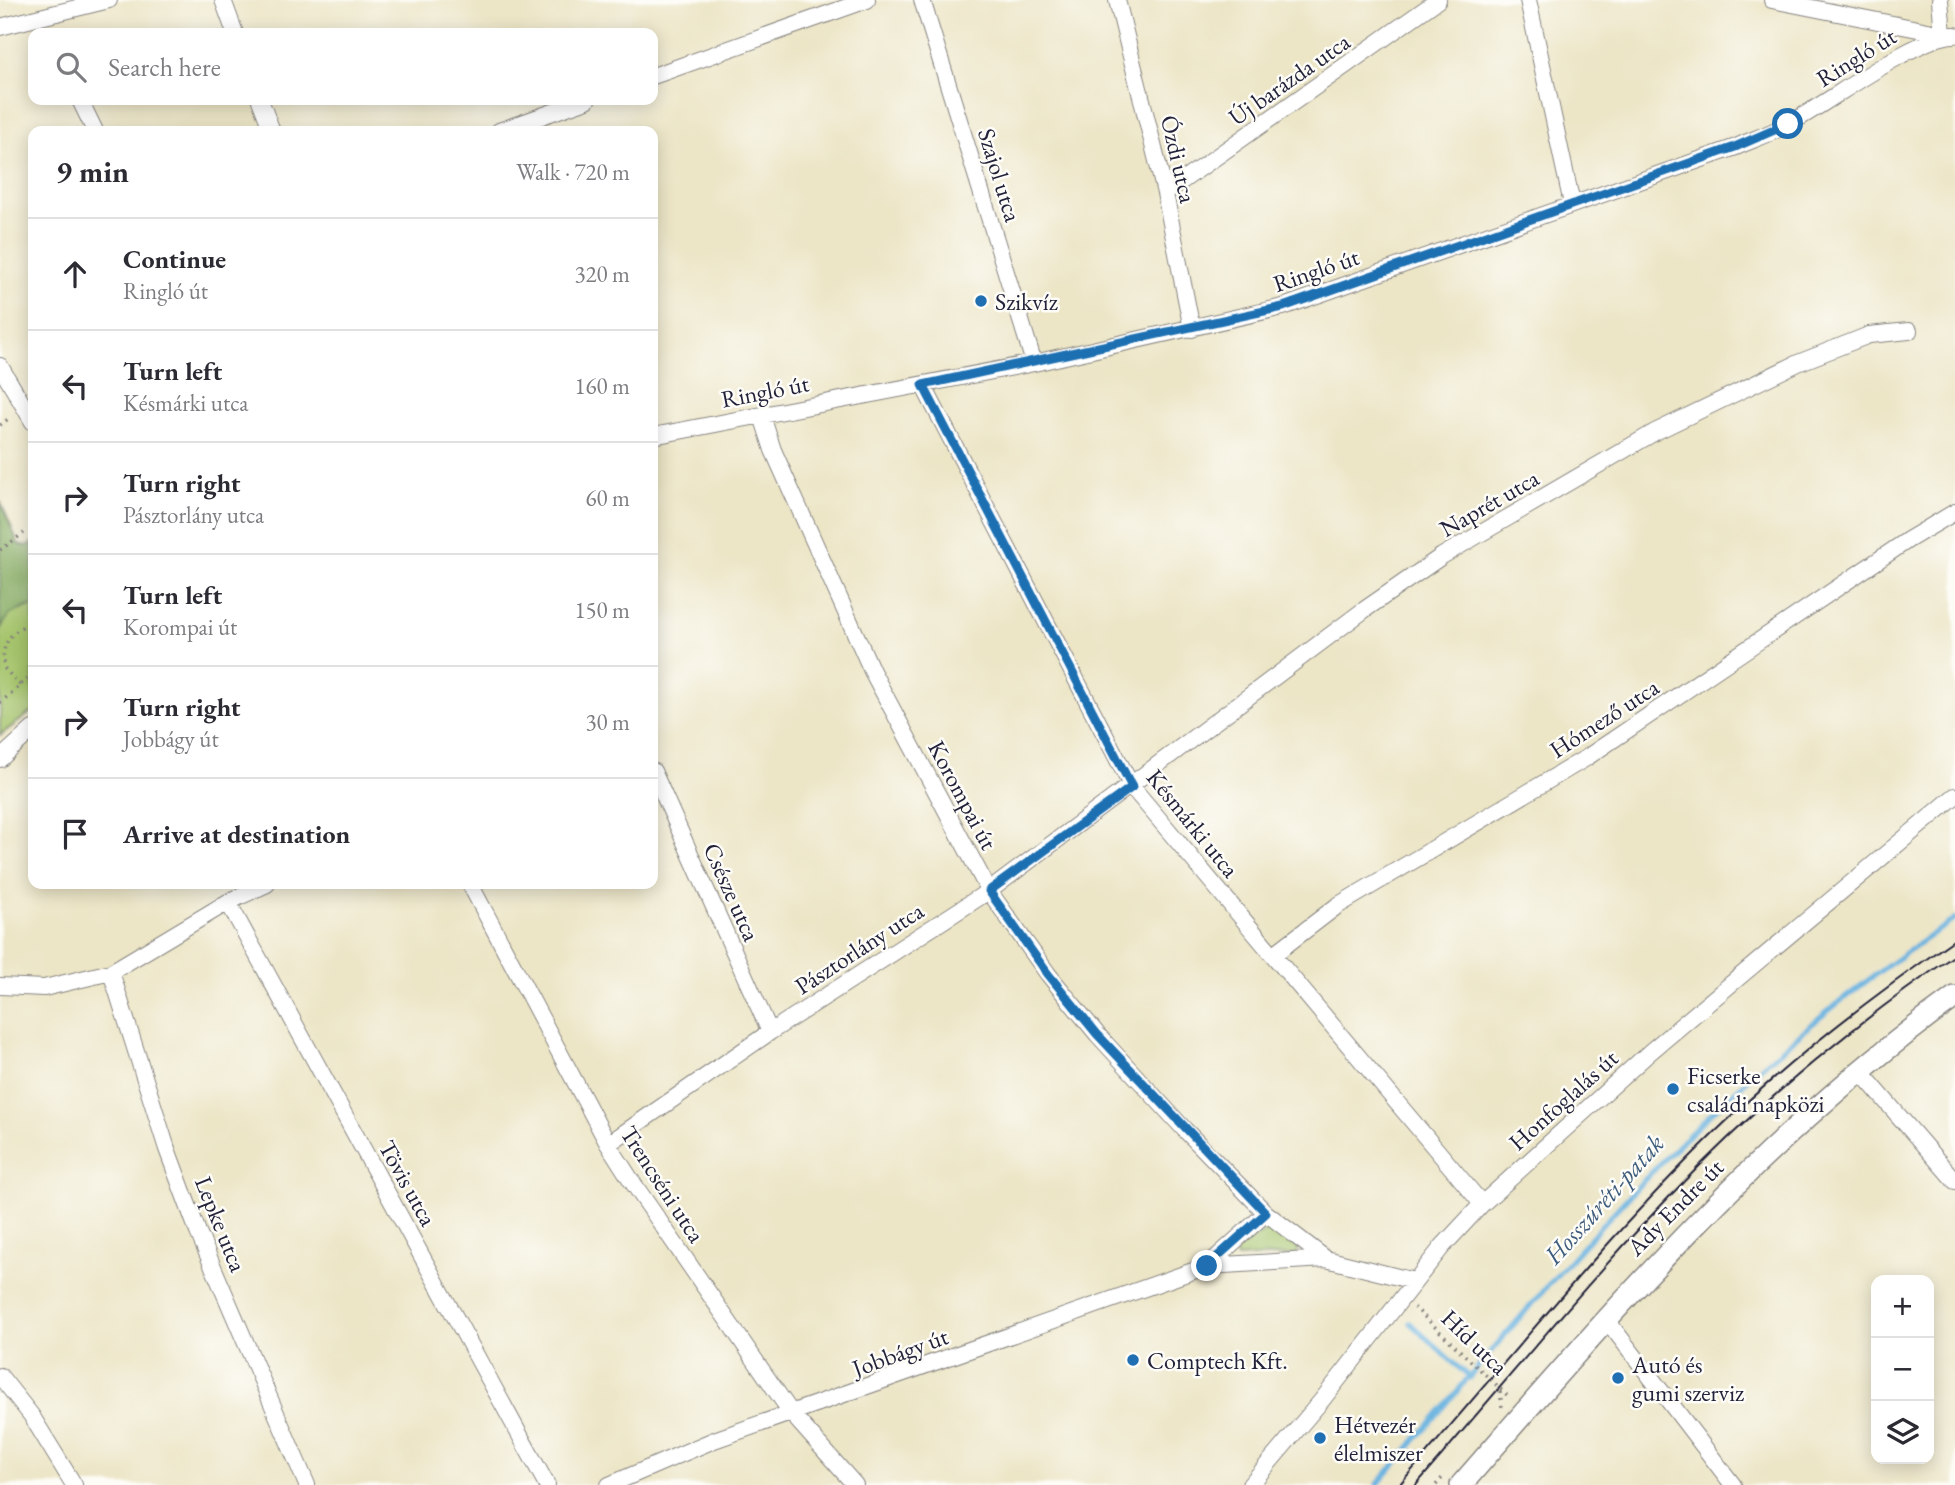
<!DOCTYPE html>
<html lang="en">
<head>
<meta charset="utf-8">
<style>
  body { margin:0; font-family:"EB Garamond",serif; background:#f2f2f3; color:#2b2b33 }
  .controls { position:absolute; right:21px; bottom:21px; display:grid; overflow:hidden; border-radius:14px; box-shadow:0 4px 18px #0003 }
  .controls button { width:63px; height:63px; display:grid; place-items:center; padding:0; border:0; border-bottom:2px solid #e1e1e2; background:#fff; color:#2b2b33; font:35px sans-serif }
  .stop { position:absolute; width:21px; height:21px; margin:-16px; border:5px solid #1f6fb2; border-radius:50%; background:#fff }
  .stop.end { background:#1f6fb2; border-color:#fff; box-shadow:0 2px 7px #0008 }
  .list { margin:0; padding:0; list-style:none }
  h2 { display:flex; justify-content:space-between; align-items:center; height:91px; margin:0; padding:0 28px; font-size:30px }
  h2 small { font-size:23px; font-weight:400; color:#7c7c81 }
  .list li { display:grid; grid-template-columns:46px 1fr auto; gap:21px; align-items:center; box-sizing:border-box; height:112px; padding:0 28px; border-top:2px solid #e1e1e2 }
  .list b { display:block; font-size:26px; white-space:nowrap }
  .list p { margin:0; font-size:23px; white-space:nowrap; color:#7c7c81 }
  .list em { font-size:23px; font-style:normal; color:#7c7c81 }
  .icon { flex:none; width:38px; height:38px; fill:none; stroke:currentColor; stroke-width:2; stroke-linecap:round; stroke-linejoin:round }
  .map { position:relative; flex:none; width:1955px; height:1485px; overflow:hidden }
  .search { position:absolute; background:#fff; box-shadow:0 4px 18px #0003; left:28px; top:28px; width:630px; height:77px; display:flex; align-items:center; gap:18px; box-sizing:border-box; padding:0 24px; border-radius:14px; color:#7c7c81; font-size:26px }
  .panel { position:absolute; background:#fff; box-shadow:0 4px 18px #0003; left:28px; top:126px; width:630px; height:763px; border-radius:14px }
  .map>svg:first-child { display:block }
</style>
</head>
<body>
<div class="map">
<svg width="1955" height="1485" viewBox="0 0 1955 1485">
  <rect width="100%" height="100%" fill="#fdfcf7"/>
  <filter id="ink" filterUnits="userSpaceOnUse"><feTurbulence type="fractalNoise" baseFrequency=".0143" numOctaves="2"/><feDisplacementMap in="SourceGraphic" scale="14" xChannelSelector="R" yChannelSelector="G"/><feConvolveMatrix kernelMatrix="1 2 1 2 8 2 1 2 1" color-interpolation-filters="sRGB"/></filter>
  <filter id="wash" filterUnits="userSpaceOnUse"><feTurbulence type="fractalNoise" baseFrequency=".00686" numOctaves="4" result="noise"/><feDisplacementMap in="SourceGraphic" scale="28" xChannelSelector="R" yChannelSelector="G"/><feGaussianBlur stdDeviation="1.57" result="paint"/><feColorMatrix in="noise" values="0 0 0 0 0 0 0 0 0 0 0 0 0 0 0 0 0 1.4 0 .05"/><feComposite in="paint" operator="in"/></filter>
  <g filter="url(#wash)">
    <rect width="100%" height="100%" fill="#ece5c6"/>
    <!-- green -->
    <path fill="#a5c46c" stroke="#647354" stroke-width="2" d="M33,590V711L0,735V592Z
      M1266,1230L1276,1233L1299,1248L1296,1255L1237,1258L1235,1251Z"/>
    <!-- forest -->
    <path fill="#84aa60" stroke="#53664e" stroke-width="2" d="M0,501L19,545L28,546L33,542V605L10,614L0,629Z"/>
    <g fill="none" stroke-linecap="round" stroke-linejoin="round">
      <!-- stream -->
      <path stroke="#68b2e0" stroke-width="5" d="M1410,1323L1470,1378
        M1377,1485C1466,1382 1552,1276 1646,1178C1740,1080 1842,993 1955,919"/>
    </g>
  </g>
  <g filter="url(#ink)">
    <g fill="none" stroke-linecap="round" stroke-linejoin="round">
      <!-- minor casing -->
      <g stroke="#878480" stroke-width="18">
        <path id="minor" d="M223,0L235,33
          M922,0L1034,363
          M1117,0L1165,193L1192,329
          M1528,0L1572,204
          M1772,0L1943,34L1940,0
          M0,27L109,0
          M653,76L867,0
          M80,100L95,131
          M260,100L272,131
          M499,131L587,100
          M1165,193L1438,0
          M0,366L33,422
          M923,385L1132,787L1482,1204
          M762,416L773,450L872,671L989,891L1048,974L1097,1034L1185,1130L1266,1213L1326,1259
          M653,436L1034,363L1283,307L1736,147C1754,139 1773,133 1790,123C1827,104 1920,34 1955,35
          M0,759L33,729
          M653,771L770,1032
          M470,884L608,1144L631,1180L792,1414L855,1485
          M228,902L547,1485
          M1273,955L1337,906L1586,758L1908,540L1955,512
          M111,972L167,1149L198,1232L307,1485
          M0,986L44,988L111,972L228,902L267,884
          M1859,1070L1955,1181
          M608,1144L770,1032L989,891L1364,610L1442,556L1655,432L1798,363L1869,335L1909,331
          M1207,1266L1266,1213
          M1606,1319L1733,1485
          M0,1376L31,1415L74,1485
          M609,1485L714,1440L1207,1266L1326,1259L1414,1281
          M1250,1485L1322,1400L1442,1247L1482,1204L1651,1051L1955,796"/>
      </g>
      <!-- tertiary casing -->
      <g stroke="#878480" stroke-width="24">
        <path id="tertiary" d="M1461,1485C1614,1309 1765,1134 1955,997"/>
      </g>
      <!-- path -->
      <path stroke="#878480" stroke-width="3.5" stroke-dasharray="2 5" stroke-linecap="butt" d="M0,425L11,417
        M0,550L24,533
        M20,685L4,668C0,644 11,630 33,622
        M0,703L33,674
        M1414,1307L1510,1398
        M1500,1391L1502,1408
        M1436,1485L1443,1477"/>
      <!-- minor -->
      <use href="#minor" stroke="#fff" stroke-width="16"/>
      <!-- tertiary -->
      <use href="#tertiary" stroke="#fff" stroke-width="21"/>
      <!-- tram -->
      <path stroke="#22223b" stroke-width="2" d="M1399,1485C1503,1366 1603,1241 1716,1131C1790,1059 1871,997 1955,939
        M1416,1485C1518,1368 1616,1245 1728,1138C1799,1071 1874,1010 1955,955"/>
    </g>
  </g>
  <g fill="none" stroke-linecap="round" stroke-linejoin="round" filter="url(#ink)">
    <!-- route -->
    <path stroke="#1f6fb2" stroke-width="9" d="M1207,1266L1266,1213L1097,1034L1048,974L989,891L1132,787L923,385L1283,307L1735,147L1788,124"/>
  </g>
  <!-- markers -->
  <g fill="#1f6fb2" stroke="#fdfcf7" stroke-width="2.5">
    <circle cx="981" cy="301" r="7"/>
    <circle cx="1673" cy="1089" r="7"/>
    <circle cx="1133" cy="1360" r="7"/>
    <circle cx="1618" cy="1378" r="7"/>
    <circle cx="1320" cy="1438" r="7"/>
  </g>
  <g text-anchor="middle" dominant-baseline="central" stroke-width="5" stroke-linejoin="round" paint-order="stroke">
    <!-- street labels -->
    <g font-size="24" fill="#22223b" stroke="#fdfcf7">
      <text transform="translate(1856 57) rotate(-32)">Ringló út</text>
      <text transform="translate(1289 79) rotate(-35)">Új barázda utca</text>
      <text transform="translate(1179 159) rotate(77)">Ózdi utca</text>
      <text transform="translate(1000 175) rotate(73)">Szajol utca</text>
      <text transform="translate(1316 270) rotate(-19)">Ringló út</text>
      <text transform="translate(765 391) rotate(-11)">Ringló út</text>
      <text transform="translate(1489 503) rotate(-30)">Naprét utca</text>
      <text transform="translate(1604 718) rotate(-33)">Hómező utca</text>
      <text transform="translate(963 795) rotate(62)">Korompai út</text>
      <text transform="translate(1193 823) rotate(51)">Késmárki utca</text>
      <text transform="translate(732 892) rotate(66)">Csésze utca</text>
      <text transform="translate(859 948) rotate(-33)">Pásztorlány utca</text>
      <text transform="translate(1563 1100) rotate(-42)">Honfoglalás út</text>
      <text transform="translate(408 1183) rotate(61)">Tövis utca</text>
      <text transform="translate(663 1184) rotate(57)">Trencséni utca</text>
      <text transform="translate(1675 1207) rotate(-45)">Ady Endre út</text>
      <text transform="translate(221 1224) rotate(68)">Lepke utca</text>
      <text transform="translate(1475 1342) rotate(44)">Híd utca</text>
      <text transform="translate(900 1352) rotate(-20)">Jobbágy út</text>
    </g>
    <!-- poi labels -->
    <g font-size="24" fill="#22223b" stroke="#fdfcf7" text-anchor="start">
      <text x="995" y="301">Szikvíz</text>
      <text x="1687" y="1075">Ficserke<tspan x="1687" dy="28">családi napközi</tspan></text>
      <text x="1147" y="1360">Comptech Kft.</text>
      <text x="1632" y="1364">Autó és<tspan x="1632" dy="28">gumi szerviz</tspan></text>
      <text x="1334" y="1424">Hétvezér<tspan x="1334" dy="28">élelmiszer</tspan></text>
    </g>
    <!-- water labels -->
    <g font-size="26" font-style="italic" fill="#3e5c7d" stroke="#fdfcf7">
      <text transform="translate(1604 1199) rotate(-48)">Hosszúréti-patak</text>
    </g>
  </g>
</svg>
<div class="controls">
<button>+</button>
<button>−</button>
<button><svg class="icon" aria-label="layers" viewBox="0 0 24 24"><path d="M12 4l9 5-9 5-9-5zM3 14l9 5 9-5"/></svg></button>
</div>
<div class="stop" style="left:1788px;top:124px"></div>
<div class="stop end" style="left:1207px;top:1266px"></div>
<div class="search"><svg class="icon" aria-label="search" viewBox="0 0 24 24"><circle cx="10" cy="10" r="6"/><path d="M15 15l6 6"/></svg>Search here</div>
<section class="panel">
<h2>9 min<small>Walk · 720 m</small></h2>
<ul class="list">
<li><svg class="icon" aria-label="ahead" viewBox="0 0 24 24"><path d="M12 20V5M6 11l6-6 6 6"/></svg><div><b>Continue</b><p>Ringló út</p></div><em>320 m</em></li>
<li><svg class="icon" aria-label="left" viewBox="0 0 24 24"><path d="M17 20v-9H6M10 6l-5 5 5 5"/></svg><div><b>Turn left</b><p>Késmárki utca</p></div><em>160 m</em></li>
<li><svg class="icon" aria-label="right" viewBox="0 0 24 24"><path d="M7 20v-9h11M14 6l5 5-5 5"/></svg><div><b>Turn right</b><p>Pásztorlány utca</p></div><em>60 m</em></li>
<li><svg class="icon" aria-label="left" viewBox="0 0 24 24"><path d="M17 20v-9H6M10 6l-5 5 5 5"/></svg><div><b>Turn left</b><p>Korompai út</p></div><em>150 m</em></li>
<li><svg class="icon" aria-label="right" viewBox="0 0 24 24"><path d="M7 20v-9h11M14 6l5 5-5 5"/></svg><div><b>Turn right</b><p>Jobbágy út</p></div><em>30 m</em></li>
<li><svg class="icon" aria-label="arrive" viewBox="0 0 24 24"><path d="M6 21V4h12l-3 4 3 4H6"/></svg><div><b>Arrive at destination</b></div></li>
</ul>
</section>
</div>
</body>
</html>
